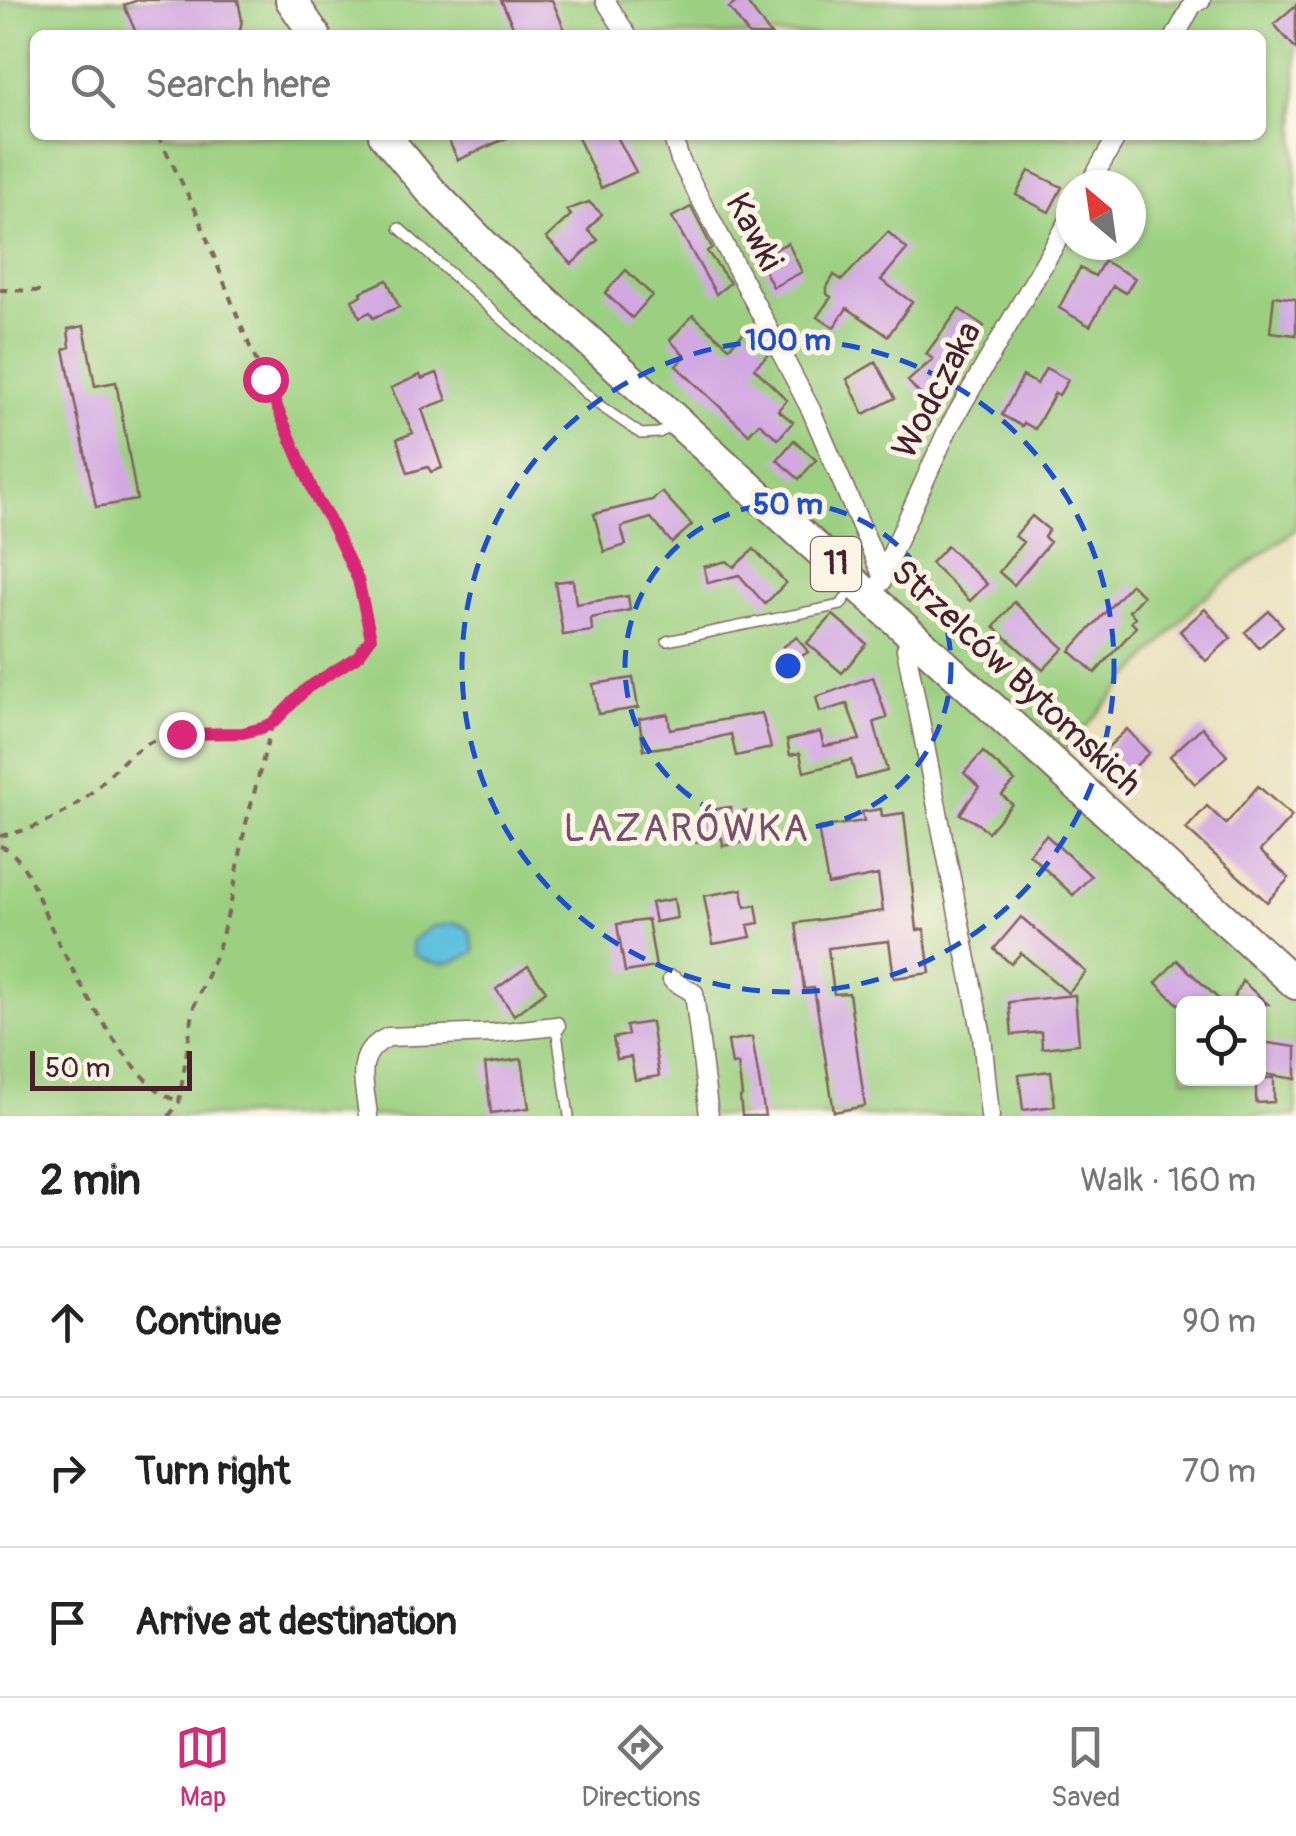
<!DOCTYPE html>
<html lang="en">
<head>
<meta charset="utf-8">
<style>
  body { margin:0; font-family:Pangolin,sans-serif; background:#f6f6f6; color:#222 }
  .controls { position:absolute; right:30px; bottom:30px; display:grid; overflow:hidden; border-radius:15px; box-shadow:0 2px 8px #0004 }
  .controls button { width:90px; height:90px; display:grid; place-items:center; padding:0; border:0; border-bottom:2px solid #e0e0e0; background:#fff; color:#222; font:50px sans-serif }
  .compass { position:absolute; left:1056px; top:170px; width:90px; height:90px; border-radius:50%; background:#fff; box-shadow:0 2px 8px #0004; rotate:331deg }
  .scale { position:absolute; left:30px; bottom:25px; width:162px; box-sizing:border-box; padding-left:10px; border:5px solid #4a1f2b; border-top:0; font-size:28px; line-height:35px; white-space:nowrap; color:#4a1f2b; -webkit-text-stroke:8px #fcf5e5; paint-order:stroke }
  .stop { position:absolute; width:30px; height:30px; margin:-22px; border:8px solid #db2777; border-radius:50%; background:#fff }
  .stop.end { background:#db2777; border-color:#fff; box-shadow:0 2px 10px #0008 }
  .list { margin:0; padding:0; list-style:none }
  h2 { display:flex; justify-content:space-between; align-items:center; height:130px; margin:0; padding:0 40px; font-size:42px }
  h2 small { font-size:32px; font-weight:400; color:#767676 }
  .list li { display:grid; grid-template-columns:65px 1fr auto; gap:30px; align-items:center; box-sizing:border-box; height:150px; padding:0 40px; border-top:2px solid #e0e0e0 }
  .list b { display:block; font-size:38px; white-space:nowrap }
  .list em { font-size:32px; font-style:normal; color:#767676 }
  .icon { flex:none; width:55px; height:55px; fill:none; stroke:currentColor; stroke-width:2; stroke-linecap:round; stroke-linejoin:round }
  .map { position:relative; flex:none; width:1296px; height:1116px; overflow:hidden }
  .search { position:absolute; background:#fff; box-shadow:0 2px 8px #0004; left:30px; right:30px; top:30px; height:110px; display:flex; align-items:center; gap:25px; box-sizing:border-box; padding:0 35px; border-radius:15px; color:#767676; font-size:38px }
  .sheet { height:580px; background:#fff }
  nav { display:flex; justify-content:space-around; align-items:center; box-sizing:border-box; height:140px; border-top:2px solid #e0e0e0; background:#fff; font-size:28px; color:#767676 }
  nav a { display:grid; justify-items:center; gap:5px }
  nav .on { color:#db2777 }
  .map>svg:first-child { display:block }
</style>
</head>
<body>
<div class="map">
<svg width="1296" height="1116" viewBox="0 0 1296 1116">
  <rect width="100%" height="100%" fill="#fcf5e5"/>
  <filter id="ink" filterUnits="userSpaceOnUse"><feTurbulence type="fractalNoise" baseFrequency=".01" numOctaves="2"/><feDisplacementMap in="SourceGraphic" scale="20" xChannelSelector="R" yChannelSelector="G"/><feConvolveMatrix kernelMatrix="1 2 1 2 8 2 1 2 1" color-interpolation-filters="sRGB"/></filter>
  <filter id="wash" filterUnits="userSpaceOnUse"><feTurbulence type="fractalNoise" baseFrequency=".0048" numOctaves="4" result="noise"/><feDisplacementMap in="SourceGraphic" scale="40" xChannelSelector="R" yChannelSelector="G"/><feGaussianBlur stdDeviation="2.25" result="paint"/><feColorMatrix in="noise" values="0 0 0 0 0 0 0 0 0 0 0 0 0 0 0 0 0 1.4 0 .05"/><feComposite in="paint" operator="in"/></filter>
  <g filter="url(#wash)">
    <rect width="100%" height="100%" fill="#eae1bd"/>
    <!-- green -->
    <path fill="#9bd081" stroke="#727856" stroke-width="2.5" fill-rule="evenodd" d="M0,0H1296V529L1199,601L1059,757L1296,1003V1116H0ZM35,35H1261V135H35ZM1071,185H1131V245H1071ZM1184,1004H1258V1078H1184Z"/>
    <!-- water -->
    <path fill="#5ec1dd" stroke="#547084" stroke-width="2.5" d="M457,923L469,929L475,951C451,966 439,968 414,955L412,941L431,927Z"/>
    <g id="blocks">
      <!-- building -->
      <path fill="#d2a8e2" d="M138,0H238L242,20L239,35H137L124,5Z
        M501,0H552L567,35H517Z
        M739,0H745L771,35H749L729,8Z
        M1296,5V49L1274,24Z
        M457,135H513L458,160L448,139Z
        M577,135H616L636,172L601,188Z
        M1029,171L1062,187L1049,212L1016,195Z
        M589,202L602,214L588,230L598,240L572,264L546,238L571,215L566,210Z
        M691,207L712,248L707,251L730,283L716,294L672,217Z
        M888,232L907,249L881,280L912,302L888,336L847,308L834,327L817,317L831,297L827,294V287L834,275L842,280Z
        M788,243L802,272L773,287L758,257Z
        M1104,261L1135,278L1126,293L1113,286L1090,326L1059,308L1080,268L1095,276Z
        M626,270L652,295L632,318L605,293Z
        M387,280L399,307L373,318L370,312L360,317L352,300L362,295L361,292Z
        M1274,296L1296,299V335L1270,332Z
        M959,309L984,326L941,390L927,402L908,381L933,359L926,354Z
        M693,315L729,347L748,329L759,338L768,355L754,368L787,400L778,410L793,422L778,439L759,423L749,434L676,366L685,356L670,340Z
        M84,326L95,386L116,382L137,500L96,507L64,349L70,347L68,329Z
        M876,362L895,398L864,414L847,379Z
        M1046,368L1068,380L1059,395L1055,393L1035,429L1024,423L1022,426L1002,415L1023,376L1037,384Z
        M437,373L447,400L422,409L442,468L431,472L428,467L408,473L397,439L413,433L391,388L420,375L422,379Z
        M794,440L816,460L799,479L777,460Z
        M662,492L692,525L672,543L651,518L621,527L626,545L604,552L594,514L652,500Z
        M1032,516L1049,530L1044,537L1050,542L1014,585L999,572L1023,542L1015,536Z
        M947,546L987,584L970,601L931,563Z
        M754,549L786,583L765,604L739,575L708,583L704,567L727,561L734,567Z
        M573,580L576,604L628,596L630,610L591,618L592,631L563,635L555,582Z
        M1131,584L1143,596L1129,611L1135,617L1131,622L1136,627L1095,673L1070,651Z
        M1014,602L1064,648L1043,670L994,627Z
        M1205,609L1231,638L1206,661L1180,631Z
        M1269,611L1283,626L1259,648L1245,632Z
        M833,615L867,644L842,673L807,643Z
        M797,637L808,652L793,662L783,647Z
        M873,677L887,718L874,722L887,771L856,779L851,760L804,772L800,753L790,755L787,740L820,732L824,746L860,740L847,704L820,712L816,697Z
        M633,678L638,708L598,714L593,684Z
        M762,713L771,748L736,756L731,734L703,741L644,750L639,719L668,714L670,729Z
        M1202,727L1227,756L1195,784L1170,756Z
        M1127,729L1149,753L1128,773L1105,750Z
        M983,752L1015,781L1002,795L1012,804L988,832L977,823L960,814L979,787L964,773Z
        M1258,786L1292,816L1260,851L1289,878L1267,902L1186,829L1207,806L1226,824Z
        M730,807L732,814L746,811L751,841L723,846L722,838L692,842L688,820L711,816L710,810Z
        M881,809L882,816L904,813L917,930L924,929L930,973L894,978L889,941L828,948L834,994L849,993L865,1106L834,1112L814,988L804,989L796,923L883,911L878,875L828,885L818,828L864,821L862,812Z
        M1046,835L1091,876L1073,895L1029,854Z
        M742,889L745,907L756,905L759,923L748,925L751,937L713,944L704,896Z
        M674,899L677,918L655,922L651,903Z
        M1021,917L1086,972L1068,993L1021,953L1011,964L994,949Z
        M648,920L656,967L625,972L617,924Z
        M1177,960L1224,1004H1178L1156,983Z
        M528,966L546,991L514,1015L496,989Z
        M1242,981L1268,1004H1231Z
        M1075,995L1079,1044L1042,1048L1041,1032L1012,1035L1009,1002Z
        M651,1022L659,1076L635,1080L631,1057L617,1059L613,1038L628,1035L626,1026Z
        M752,1037L765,1116H742L740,1097L742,1096L738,1064L732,1065L728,1041Z
        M1261,1042L1296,1047V1079L1258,1073Z
        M522,1059L529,1108L491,1113L485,1064Z
        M1051,1071L1055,1106L1023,1110L1019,1075Z
        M1256,1078H1274V1102L1256,1103Z"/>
    </g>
  </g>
  <g filter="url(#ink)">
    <use href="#blocks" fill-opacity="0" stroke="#82635e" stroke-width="2.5"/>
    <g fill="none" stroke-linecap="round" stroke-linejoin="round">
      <!-- service casing -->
      <g stroke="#82635e" stroke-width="12">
        <path id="service" d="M399,228L599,405L641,434L659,433L673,426
          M667,641L841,605L851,589
          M556,1026L569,1116"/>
      </g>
      <!-- minor casing -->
      <g stroke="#82635e" stroke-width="21">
        <path id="minor" d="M605,0L627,35
          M1176,35L1194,2L1201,0
          M672,135L680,160L811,410L882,575
          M1089,185L1118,135
          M882,582V575L948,429L1071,217
          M912,637L906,649L982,1036L990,1116
          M672,980L694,993L709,1116
          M368,1116C365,1083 352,1054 388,1037L495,1033L556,1026"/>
      </g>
      <!-- trunk casing -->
      <g stroke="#82635e" stroke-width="34">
        <path id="trunk" d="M291,0L315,35
          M384,135L431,191L491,252L1296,984"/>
      </g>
      <!-- path -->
      <path stroke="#82635e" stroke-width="4" stroke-dasharray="8 8" stroke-linecap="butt" d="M0,290L43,291
        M0,836C37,829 67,815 95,789C114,771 129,752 153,741C182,727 215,737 244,733C273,729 284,706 306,690C322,678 342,671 357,657C363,652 367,644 371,638L358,580L329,519L317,500L244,333L196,211L158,135
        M0,846C26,855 38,899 49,923C73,973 116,1056 159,1091C165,1096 173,1099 179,1102
        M169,1116L179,1102L194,1006L218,950L233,894L245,827L273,722"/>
      <!-- service -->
      <use href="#service" stroke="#fff" stroke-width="9"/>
      <!-- minor -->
      <use href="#minor" stroke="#fff" stroke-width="18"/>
      <!-- trunk -->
      <use href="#trunk" stroke="#fff" stroke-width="30"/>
    </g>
  </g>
  <g fill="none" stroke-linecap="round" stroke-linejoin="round" filter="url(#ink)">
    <!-- route -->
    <path stroke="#db2777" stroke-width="12" d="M181,734L243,733L262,728L274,722L307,688L358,656L371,638L358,580L329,519L317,500L265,379"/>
  </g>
  <!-- distance rings -->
  <g fill="none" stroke="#1d4ed8" stroke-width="5" stroke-dasharray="18 12">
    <circle cx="788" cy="666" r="163"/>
    <circle cx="788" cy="666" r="326"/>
  </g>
  <g text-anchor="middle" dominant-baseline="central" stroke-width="10" stroke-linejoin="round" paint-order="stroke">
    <!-- shield labels -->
    <rect fill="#fcf5e5" stroke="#7f5f63" stroke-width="2.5" x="811" y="537" width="50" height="54" rx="8"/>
    <g font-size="32" font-weight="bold" fill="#4a1f2b">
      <text x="836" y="564">11</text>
    </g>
    <!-- street labels -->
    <g font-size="35" fill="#4a1f2b" stroke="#fcf5e5">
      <text transform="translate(754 232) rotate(62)">Kawki</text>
      <text transform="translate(937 390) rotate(-62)">Wodczaka</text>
      <text transform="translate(1016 678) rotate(43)">Strzelców Bytomskich</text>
    </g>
    <!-- neighbourhood labels -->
    <g font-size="38" letter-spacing="2.5" fill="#7a4f6b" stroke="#fcf5e5">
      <text x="687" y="829">LAZARÓWKA</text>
    </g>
  </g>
  <circle cx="788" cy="666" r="15" fill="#1d4ed8" stroke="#fcf5e5" stroke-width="5"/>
  <g font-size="30" text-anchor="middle" font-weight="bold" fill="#1d4ed8" stroke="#fcf5e5" stroke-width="10" stroke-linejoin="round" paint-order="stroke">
    <text x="788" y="350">100 m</text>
    <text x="788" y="514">50 m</text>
  </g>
</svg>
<div class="controls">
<button><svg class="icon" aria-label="locate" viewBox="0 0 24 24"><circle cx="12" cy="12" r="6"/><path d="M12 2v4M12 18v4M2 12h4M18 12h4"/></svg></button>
</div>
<svg class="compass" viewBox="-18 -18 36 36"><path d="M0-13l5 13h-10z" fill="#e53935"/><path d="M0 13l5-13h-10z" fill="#767676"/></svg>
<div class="scale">50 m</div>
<div class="stop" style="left:265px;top:379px"></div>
<div class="stop end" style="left:181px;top:734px"></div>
<div class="search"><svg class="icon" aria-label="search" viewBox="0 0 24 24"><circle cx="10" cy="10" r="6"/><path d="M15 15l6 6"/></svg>Search here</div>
</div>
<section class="sheet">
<h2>2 min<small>Walk · 160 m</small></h2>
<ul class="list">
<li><svg class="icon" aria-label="ahead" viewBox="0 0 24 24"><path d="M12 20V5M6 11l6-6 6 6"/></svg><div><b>Continue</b></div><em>90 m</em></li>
<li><svg class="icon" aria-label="right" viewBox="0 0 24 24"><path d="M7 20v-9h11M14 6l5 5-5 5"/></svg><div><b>Turn right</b></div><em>70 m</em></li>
<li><svg class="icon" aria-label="arrive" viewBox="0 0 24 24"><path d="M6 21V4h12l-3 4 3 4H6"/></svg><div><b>Arrive at destination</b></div></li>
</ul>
</section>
<nav>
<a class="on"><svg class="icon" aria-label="map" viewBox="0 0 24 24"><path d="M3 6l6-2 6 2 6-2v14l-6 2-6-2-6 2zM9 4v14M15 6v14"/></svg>Map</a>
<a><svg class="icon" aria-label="directions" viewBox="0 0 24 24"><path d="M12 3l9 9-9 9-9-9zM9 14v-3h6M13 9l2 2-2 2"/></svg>Directions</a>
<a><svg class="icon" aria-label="saved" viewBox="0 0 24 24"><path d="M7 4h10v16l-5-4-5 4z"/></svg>Saved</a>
</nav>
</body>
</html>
